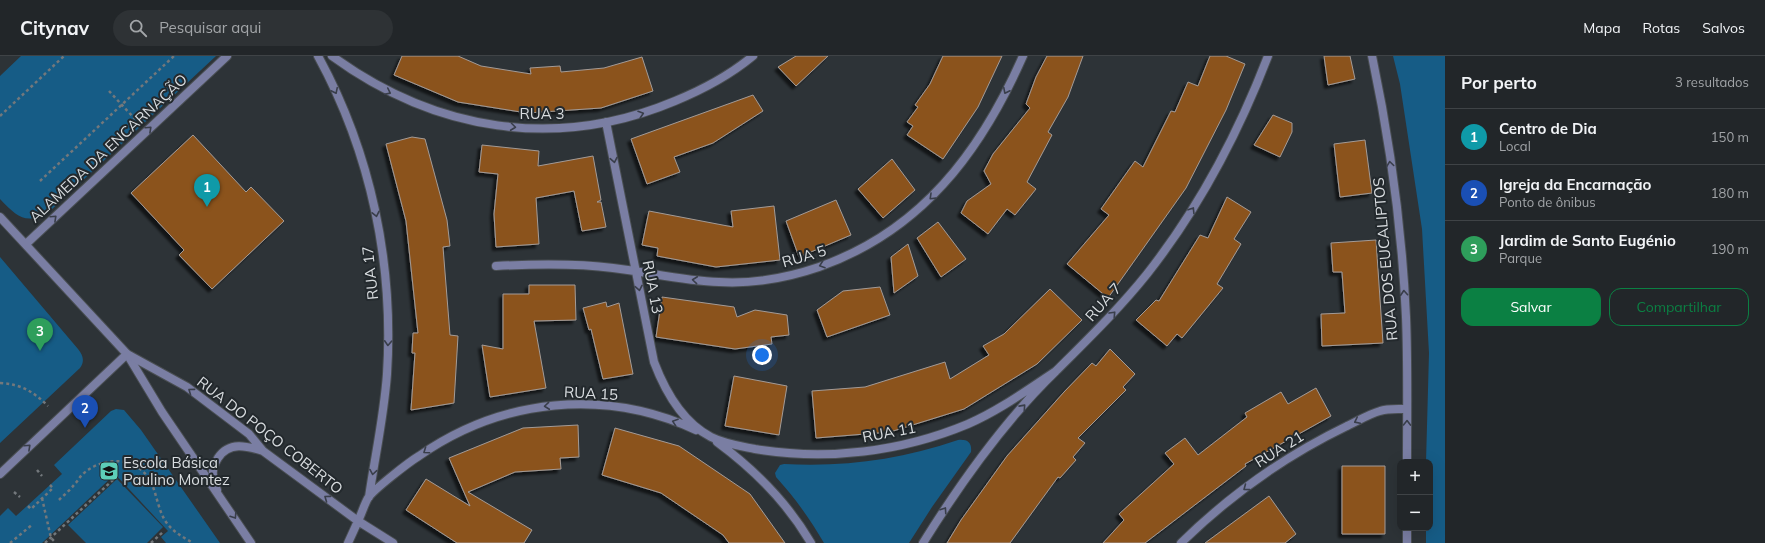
<!DOCTYPE html>
<html lang="pt">
<head>
<meta charset="utf-8">
<style>
  body { margin:0; font-family:Mulish,sans-serif; background:#2e3235; color:#f1f3f6 }
  .controls { position:absolute; right:12px; bottom:12px; display:grid; overflow:hidden; border-radius:8px; box-shadow:0 4px 16px #0002 }
  .controls button { width:36px; height:36px; display:grid; place-items:center; padding:0; border:0; border-bottom:1px solid #3f4346; background:#222629; color:#f1f3f6; font:20px sans-serif }
  .you { position:absolute; left:762px; top:299px; width:14px; height:14px; margin:-10px; border:3px solid #fff; border-radius:50%; background:#1a73e8; box-shadow:0 0 0 6px #1a73e833 }
  .badge { display:grid; place-items:center; width:26px; height:26px; border-radius:50%; background:#0b8043; color:#fff; font-size:13px; font-weight:700 }
  .pin { position:absolute; translate:-50% -33px; filter:drop-shadow(0 1px 2px #0008) }
  .pin::after { content:''; position:absolute; top:21px; width:14px; height:12px; background:inherit; clip-path:polygon(0 0,100% 0,50% 100%) }
  .list { margin:0; padding:0; list-style:none }
  h2 { display:flex; justify-content:space-between; align-items:center; height:52px; margin:0; padding:0 16px; font-size:17px }
  h2 small { font-size:13px; font-weight:400; color:#a2a5a8 }
  .list li { display:grid; grid-template-columns:26px 1fr auto; gap:12px; align-items:center; box-sizing:border-box; height:56px; padding:0 16px; border-top:1px solid #3f4346 }
  .list b { display:block; font-size:15px; white-space:nowrap }
  .list p { margin:0; font-size:13px; white-space:nowrap; color:#a2a5a8 }
  .list em { font-size:13px; font-style:normal; color:#a2a5a8 }
  .actions { display:flex; gap:8px; padding:12px 16px }
  .actions a { flex:1; padding:9px 0; border:1px solid #0b8043; border-radius:12px; text-align:center; font-size:14px; color:#0b8043 }
  .actions .main { background:#0b8043; color:#fff }
  .icon { flex:none; width:22px; height:22px; fill:none; stroke:currentColor; stroke-width:2; stroke-linecap:round; stroke-linejoin:round }
  .map { position:relative; flex:none; width:1445px; height:487px; overflow:hidden }
  header { display:flex; align-items:center; gap:24px; box-sizing:border-box; height:56px; padding:0 20px; background:#222629; border-bottom:1px solid #3f4346 }
  header strong { font-size:19px }
  nav { display:flex; gap:22px; margin-inline-start:auto; font-size:14px }
  .search { width:280px; height:36px; background:#2e3235; display:flex; align-items:center; gap:10px; box-sizing:border-box; padding:0 14px; border-radius:22px; color:#a2a5a8; font-size:15px }
  main { display:flex }
  aside { flex:1; background:#222629 }
  .map>svg:first-child { display:block }
</style>
</head>
<body>
<header>
<strong>Citynav</strong>
<div class="search"><svg class="icon" aria-label="search" viewBox="0 0 24 24"><circle cx="10" cy="10" r="6"/><path d="M15 15l6 6"/></svg>Pesquisar aqui</div>
<nav><a>Mapa</a><a>Rotas</a><a>Salvos</a></nav>
</header>
<main>
<div class="map">
<svg width="1445" height="487" viewBox="0 0 1445 487">
  <defs>
    <filter id="shadow"><feDropShadow dx="-3.5" dy="3.5" stdDeviation="1" flood-color="#0009"/></filter>
  </defs>
  <rect width="100%" height="100%" fill="#2d3337"/>
  <!-- green -->
  <path fill="#165c86" d="M21,0H216L50,155C27,170 17,161 0,143V20Z
    M1393,0H1445V487H1426V472H1430V406H1426L1429,297L1422,173L1400,28Z
    M0,201L78,293C83,299 85,305 80,312L0,387Z
    M116,353L124,354L141,374L220,487H166L161,481L168,475L115,418L42,487H0V460L8,452L16,460L62,418L54,409L111,355Z
    M958,384C968,383 972,387 971,396L932,451L909,487H824C810,463 795,442 776,421L775,417L780,409L784,408C846,411 899,404 958,384Z
    M117,423L163,471L147,487H86L68,469Z"/>
  <!-- building -->
  <path fill="#8b531f" stroke="#a39b96" filter="url(#shadow)" d="M402,0H458L481,10L531,18L530,12L560,10L561,16L604,12L642,1L653,35L601,52L527,57L458,46L394,19Z
    M796,0H828L796,30L778,11Z
    M943,0H1002L978,51L943,103L907,79L913,70L907,66L918,51L915,49L930,28Z
    M1047,0H1083L1068,41L1048,76L1052,79L1027,126L1036,133L1015,159L1007,153L988,178L961,157L967,145L991,128L984,115L993,98L1030,52L1026,48L1036,21Z
    M1210,0H1226L1245,8L1226,54L1186,132L1108,242L1067,208L1109,159L1101,153L1135,105L1143,111L1171,55L1175,56L1188,26L1198,30Z
    M1324,0H1350L1355,23L1328,29Z
    M753,39L763,55L713,87L674,101L680,116L647,128L631,83Z
    M1273,59L1292,67V76L1280,101L1254,89Z
    M193,79L246,136L251,131L284,165L212,233L179,199L184,194L131,137Z
    M412,81L425,83L447,164L450,190L443,191L450,279L458,280L454,347L411,354L415,297H412L413,277H418L406,165L386,88Z
    M1365,84L1372,137L1340,141L1334,88Z
    M482,89L539,95L538,110L593,100L601,144L597,146H601L606,171L582,175L574,135L536,142L539,188L496,191L494,158L498,118L479,116Z
    M892,103L915,134L883,162L858,133Z
    M1227,141L1251,156L1234,183L1241,188L1217,228L1223,232L1182,282L1177,278L1167,290L1136,264L1156,244L1159,245L1200,179L1208,182Z
    M836,144L851,179L799,201L786,165Z
    M774,150L780,204L716,211L657,200L658,192L642,189L649,155L733,171L731,155Z
    M938,166L966,203L941,221L917,182Z
    M1376,184L1383,287L1322,290L1321,258L1345,257L1342,216H1333L1331,187Z
    M908,188L918,220L894,237L891,201Z
    M529,229H575L576,264L534,265L546,332L490,341L482,289L503,293V238H529Z
    M880,231L890,259L827,281L817,254L843,235Z
    M1050,233L1082,264L1037,308L964,353L890,376L816,382L812,335L865,331L945,306L950,323L989,299L983,290L1004,278Z
    M662,241L734,251L737,261L755,254L787,259L789,279L771,281L772,288L735,293L656,281Z
    M606,246L607,251L619,247L633,318L603,323L591,273L589,274L583,252Z
    M1110,293L1135,318L1123,331L1126,334L1078,382L1085,387L1073,401L1076,404L1060,422L1058,421L1010,487H947L961,464L1007,400L1064,336L1092,307L1096,310Z
    M734,320L787,330L779,379L725,370Z
    M1316,332L1331,360L1245,408L1246,410L1145,487H1103L1124,464L1119,458L1174,408L1165,397L1185,382L1198,399L1247,361L1245,357L1281,336L1288,348Z
    M578,369L579,401L560,402L561,413L515,416L468,436L532,474L524,487H457L406,454L426,423L470,450L449,402L523,372Z
    M615,372L679,390L750,438L785,487H729L723,479L661,437L602,419Z
    M1342,410H1385V478H1342Z
    M1269,440L1296,478L1285,487H1205Z"/>
  <g fill="none" stroke-linecap="round" stroke-linejoin="round">
    <!-- minor casing -->
    <g stroke="#494e52" stroke-width="10">
      <path id="minor" d="M318,0C371,97 394,208 387,318C384,360 375,400 369,441
        M332,0C435,75 556,95 675,45C702,34 730,19 753,0
        M606,66L654,306C665,335 682,366 711,381C725,388 740,390 755,393C827,405 901,396 968,368C1000,354 1027,334 1056,315
        M496,210C535,208 574,207 613,212C648,216 683,225 719,226C753,228 787,222 819,211C921,175 980,97 1023,0
        M127,298L162,356L251,487
        M717,386C755,414 787,446 811,487
        M358,465C362,457 364,449 368,442C373,434 409,406 419,400C502,342 605,332 696,374
        M923,487C961,426 1004,365 1056,315C1087,284 1119,253 1147,218C1199,152 1238,78 1268,0
        M1181,487C1229,440 1287,399 1347,370C1358,365 1369,358 1380,355C1388,352 1399,353 1407,353"/>
    </g>
    <!-- tertiary casing -->
    <g stroke="#494e52" stroke-width="10">
      <path id="tertiary" d="M1372,0C1390,85 1402,174 1406,261C1408,309 1407,358 1407,406
        M0,161L127,298L187,331L249,378L263,395L358,465L393,487
        M26,188L227,0
        M0,418L127,298
        M217,434C215,429 213,424 213,419C212,413 215,407 218,402C229,385 247,390 263,395
        M1407,472V487
        M348,487L358,465"/>
    </g>
    <!-- path -->
    <path stroke="#73787c" stroke-width="2.5" stroke-dasharray="3 3" stroke-linecap="butt" d="M109,35L135,63
      M0,60L64,0
      M40,125L174,0
      M0,327C21,328 34,336 48,350
      M37,414L42,420
      M14,436L20,441
      M42,442L51,482L56,487
      M59,444C64,439 70,434 74,429C78,425 80,420 84,417C104,400 137,400 151,426C157,439 158,454 166,466C173,476 183,481 193,487
      M28,450L31,453L53,432L50,429
      M10,487L33,468
      M45,487L115,422
      M151,487L164,475"/>
    <!-- minor -->
    <use href="#minor" stroke="#7a7ea3" stroke-width="8"/>
    <!-- tertiary -->
    <use href="#tertiary" stroke="#7a7ea3" stroke-width="8"/>
  </g>
  <!-- one-way arrows -->
  <defs><path id="oneway-chevron" d="M-2-3.5L2.5 0L-2 3.5" fill="none" stroke-width="1.6" stroke-linecap="round" stroke-linejoin="round"/></defs>
  <g stroke="#393e4a">
    <use href="#oneway-chevron" transform="translate(335 35) rotate(64)"/>
    <use href="#oneway-chevron" transform="translate(1006 35) rotate(117)"/>
    <use href="#oneway-chevron" transform="translate(388 36) rotate(26)"/>
    <use href="#oneway-chevron" transform="translate(641 58) rotate(-18)"/>
    <use href="#oneway-chevron" transform="translate(513 71) rotate(7)"/>
    <use href="#oneway-chevron" transform="translate(149 73) rotate(-43)"/>
    <use href="#oneway-chevron" transform="translate(614 104) rotate(79)"/>
    <use href="#oneway-chevron" transform="translate(1390 108) rotate(-98)"/>
    <use href="#oneway-chevron" transform="translate(932 141) rotate(136)"/>
    <use href="#oneway-chevron" transform="translate(1192 154) rotate(-58)"/>
    <use href="#oneway-chevron" transform="translate(376 158) rotate(78)"/>
    <use href="#oneway-chevron" transform="translate(54 162) rotate(-43)"/>
    <use href="#oneway-chevron" transform="translate(822 209) rotate(161)"/>
    <use href="#oneway-chevron" transform="translate(695 224) rotate(-174)"/>
    <use href="#oneway-chevron" transform="translate(639 232) rotate(79)"/>
    <use href="#oneway-chevron" transform="translate(1404 237) rotate(-94)"/>
    <use href="#oneway-chevron" transform="translate(1113 258) rotate(-47)"/>
    <use href="#oneway-chevron" transform="translate(388 287) rotate(93)"/>
    <use href="#oneway-chevron" transform="translate(191 335) rotate(-144)"/>
    <use href="#oneway-chevron" transform="translate(547 350) rotate(174)"/>
    <use href="#oneway-chevron" transform="translate(1023 351) rotate(-48)"/>
    <use href="#oneway-chevron" transform="translate(1357 365) rotate(154)"/>
    <use href="#oneway-chevron" transform="translate(675 366) rotate(-161)"/>
    <use href="#oneway-chevron" transform="translate(1407 367) rotate(-89)"/>
    <use href="#oneway-chevron" transform="translate(28 391) rotate(-43)"/>
    <use href="#oneway-chevron" transform="translate(426 395) rotate(145)"/>
    <use href="#oneway-chevron" transform="translate(373 416) rotate(99)"/>
    <use href="#oneway-chevron" transform="translate(1246 432) rotate(143)"/>
    <use href="#oneway-chevron" transform="translate(327 442) rotate(-144)"/>
    <use href="#oneway-chevron" transform="translate(944 454) rotate(-56)"/>
    <use href="#oneway-chevron" transform="translate(234 460) rotate(57)"/>
  </g>
  <!-- icons -->
  <defs>
    <g id="school-square" transform="scale(1)"><rect x="-9" y="-9" width="18" height="18" rx="4" fill="#5dceb8" stroke="#23292d"/><path d="M0-5L7-2L0 1L-7-2ZM-4 1L0 2.5L4 1V4Q0 6-4 4Z" fill="#111"/></g>
  </defs>
  <g fill-rule="evenodd">
    <use href="#school-square" x="109" y="415"/>
  </g>
  <g text-anchor="middle" dominant-baseline="central" stroke-width="4" stroke-linejoin="round" paint-order="stroke">
    <!-- street labels -->
    <g font-size="15" fill="#d9dde0" stroke="#23292d">
      <text x="542" y="57">RUA 3</text>
      <text transform="translate(108 92) rotate(-43)">ALAMEDA DA ENCARNAÇÃO</text>
      <text transform="translate(804 200) rotate(-16)">RUA 5</text>
      <text transform="translate(1385 203) rotate(-95)">RUA DOS EUCALIPTOS</text>
      <text transform="translate(370 217) rotate(-96)">RUA 17</text>
      <text transform="translate(653 231) rotate(79)">RUA 13</text>
      <text transform="translate(1103 246) rotate(-48)">RUA 7</text>
      <text transform="translate(591 337) rotate(3)">RUA 15</text>
      <text transform="translate(889 376) rotate(-11)">RUA 11</text>
      <text transform="translate(270 379) rotate(38)">RUA DO POÇO COBERTO</text>
      <text transform="translate(1279 393) rotate(-32)">RUA 21</text>
    </g>
    <!-- poi labels -->
    <g font-size="15" fill="#d9dde0" stroke="#23292d" text-anchor="start">
      <text x="123" y="406">Escola Básica<tspan x="123" dy="17">Paulino Montez</tspan></text>
    </g>
  </g>
</svg>
<div class="controls">
<button>+</button>
<button>−</button>
</div>
<div class="you"></div>
<div class="pin badge" style="left:207px;top:151px;background:#0f9aa8">1</div>
<div class="pin badge" style="left:85px;top:372px;background:#1a4fb4">2</div>
<div class="pin badge" style="left:40px;top:295px;background:#2e9e5b">3</div>
</div>
<aside>
<h2>Por perto<small>3 resultados</small></h2>
<ul class="list">
<li><span class="badge" style="background:#0f9aa8">1</span><div><b>Centro de Dia</b><p>Local</p></div><em>150 m</em></li>
<li><span class="badge" style="background:#1a4fb4">2</span><div><b>Igreja da Encarnação</b><p>Ponto de ônibus</p></div><em>180 m</em></li>
<li><span class="badge" style="background:#2e9e5b">3</span><div><b>Jardim de Santo Eugénio</b><p>Parque</p></div><em>190 m</em></li>
</ul>
<div class="actions"><a class="main">Salvar</a><a>Compartilhar</a></div>
</aside>
</main>
</body>
</html>
